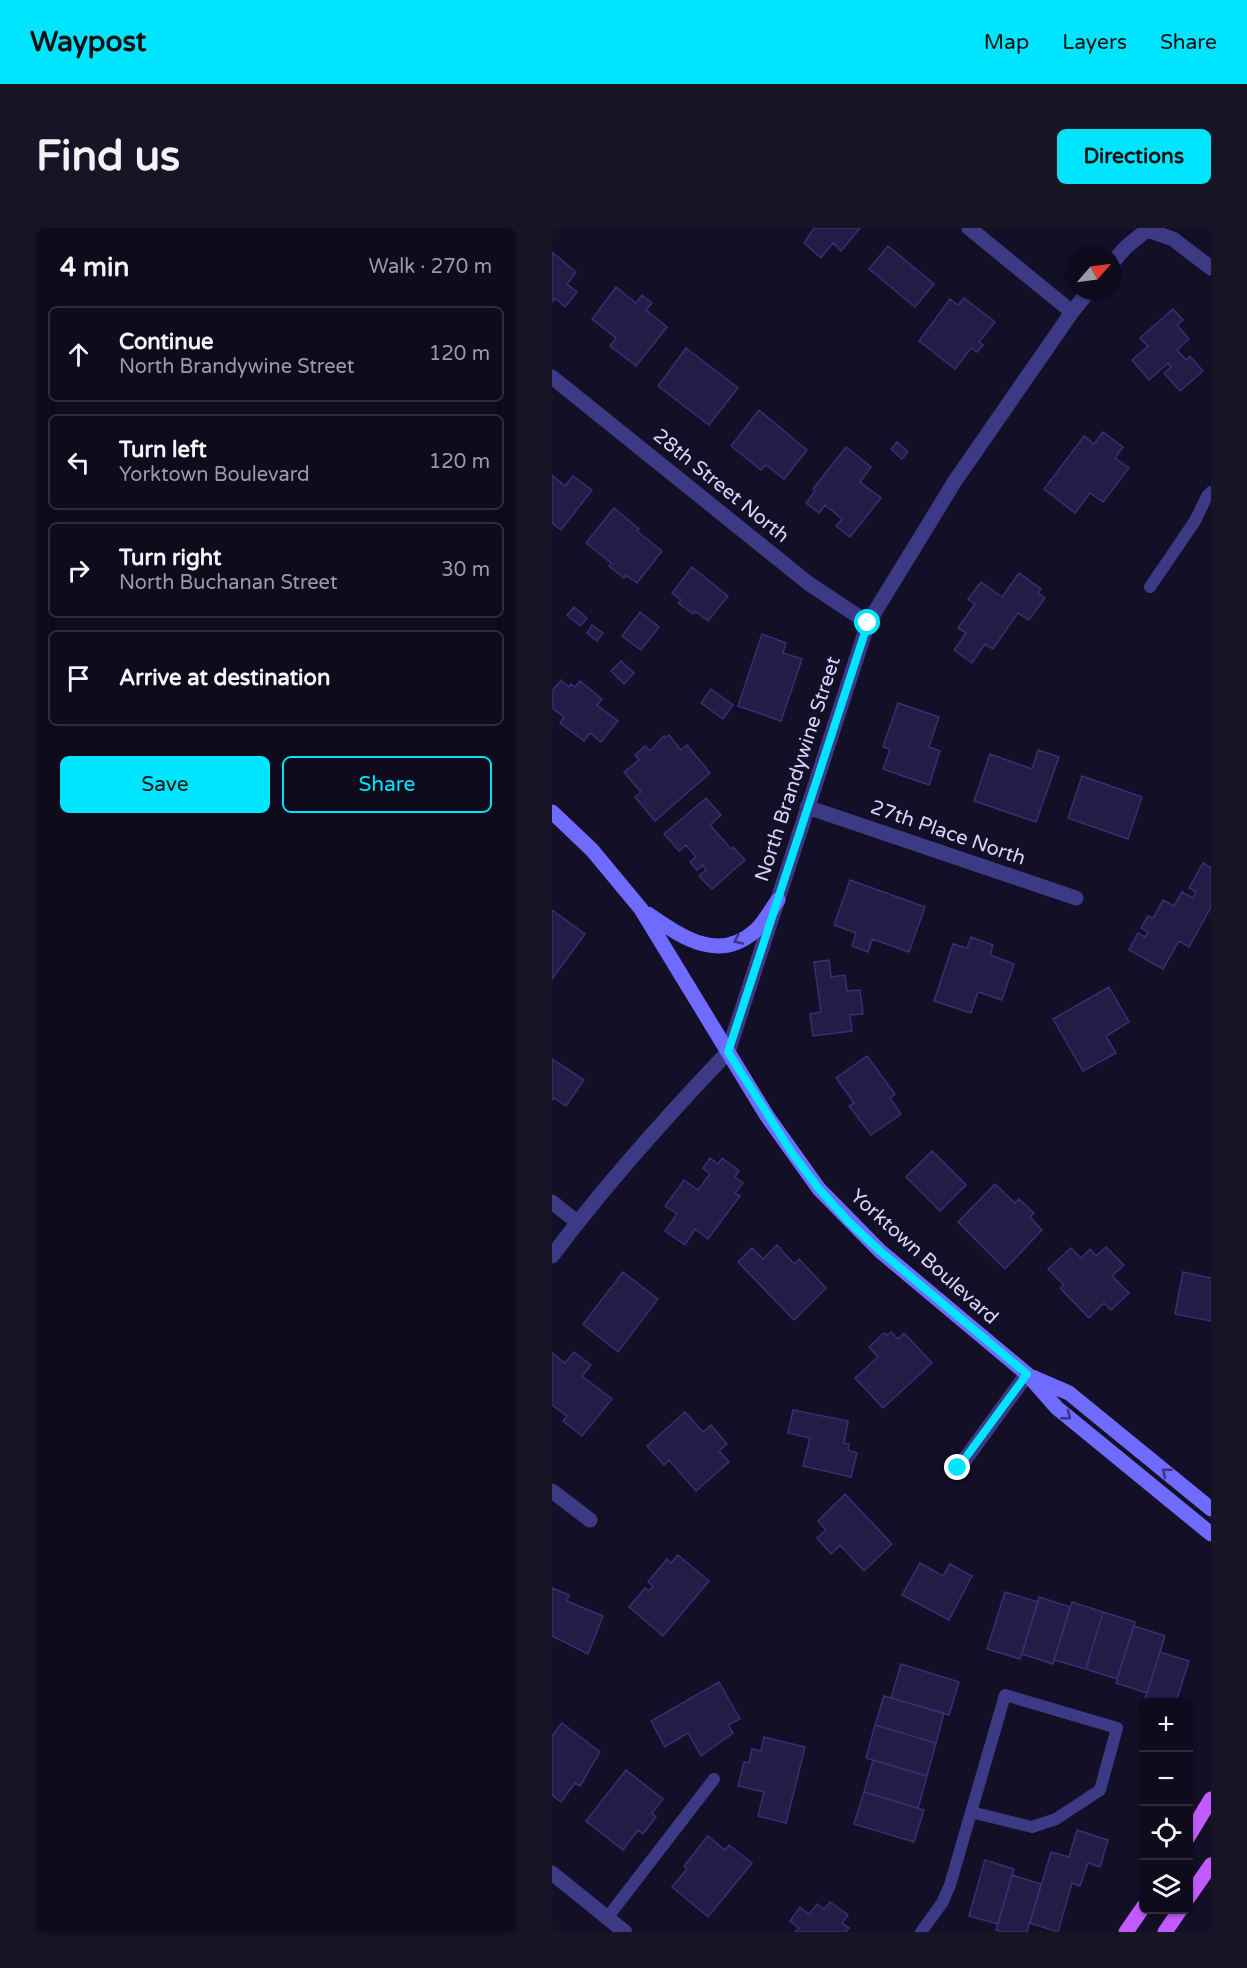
<!DOCTYPE html>
<html lang="en">
<head>
<meta charset="utf-8">
<style>
  body { margin:0; font-family:"Varela Round",sans-serif; background:#171425; color:#f1f3f6 }
  .controls { position:absolute; right:18px; bottom:18px; display:grid; overflow:hidden; border-radius:9px; box-shadow:0 2px 4px #0004 }
  .controls button { width:54px; height:54px; display:grid; place-items:center; padding:0; border:0; border-bottom:2px solid #2e2b3b; background:#0e0b1c; color:#f1f3f6; font:30px sans-serif }
  .compass { position:absolute; left:515px; top:18px; width:54px; height:54px; border-radius:50%; background:#0e0b1c; box-shadow:0 2px 4px #0004; rotate:62deg }
  .stop { position:absolute; width:18px; height:18px; margin:-14px; border:4px solid #00e5ff; border-radius:50%; background:#fff }
  .stop.end { background:#00e5ff; border-color:#fff; box-shadow:0 2px 6px #0008 }
  .list { margin:0; padding:0; list-style:none }
  h2 { display:flex; justify-content:space-between; align-items:center; height:78px; margin:0; padding:0 24px; font-size:26px }
  h2 small { font-size:20px; font-weight:400; color:#9b9ba3 }
  .list li { display:grid; grid-template-columns:39px 1fr auto; gap:18px; align-items:center; box-sizing:border-box; height:96px; margin:0 12px 12px; padding:0 12px; border:2px solid #2e2b3b; border-radius:9px }
  .list b { display:block; font-size:22px; white-space:nowrap }
  .list p { margin:0; font-size:20px; white-space:nowrap; color:#9b9ba3 }
  .list em { font-size:20px; font-style:normal; color:#9b9ba3 }
  .actions { display:flex; gap:12px; padding:18px 24px }
  .actions a { flex:1; padding:14px 0; border:2px solid #00e5ff; border-radius:9px; text-align:center; font-size:21px; color:#00e5ff }
  .actions .main { background:#00e5ff; color:#111 }
  .icon { flex:none; width:33px; height:33px; fill:none; stroke:currentColor; stroke-width:2; stroke-linecap:round; stroke-linejoin:round }
  .map { position:relative; flex:none; width:659px; height:1704px; overflow:hidden; border-radius:9px }
  header { display:flex; align-items:center; gap:36px; box-sizing:border-box; height:84px; padding:0 30px; background:#00e5ff; color:#111 }
  header strong { font-size:28px }
  nav { display:flex; gap:33px; margin-inline-start:auto; font-size:21px }
  .intro { display:flex; align-items:center; justify-content:space-between; box-sizing:border-box; height:144px; padding:0 36px }
  h1 { margin:0; font-size:42px }
  .button { padding:15px 27px; border-radius:9px; background:#00e5ff; color:#111; font-size:21px; font-weight:700 }
  main { display:flex; gap:36px; padding:0 36px }
  aside { flex:1; background:#0e0b1c; border-radius:9px; box-shadow:0 2px 4px #0004 }
  .map>svg:first-child { display:block }
</style>
</head>
<body>
<header>
<strong>Waypost</strong>
<nav><a>Map</a><a>Layers</a><a>Share</a></nav>
</header>
<div class="intro"><h1>Find us</h1><a class="button">Directions</a></div>
<main>
<aside>
<h2>4 min<small>Walk · 270 m</small></h2>
<ul class="list">
<li><svg class="icon" aria-label="ahead" viewBox="0 0 24 24"><path d="M12 20V5M6 11l6-6 6 6"/></svg><div><b>Continue</b><p>North Brandywine Street</p></div><em>120 m</em></li>
<li><svg class="icon" aria-label="left" viewBox="0 0 24 24"><path d="M17 20v-9H6M10 6l-5 5 5 5"/></svg><div><b>Turn left</b><p>Yorktown Boulevard</p></div><em>120 m</em></li>
<li><svg class="icon" aria-label="right" viewBox="0 0 24 24"><path d="M7 20v-9h11M14 6l5 5-5 5"/></svg><div><b>Turn right</b><p>North Buchanan Street</p></div><em>30 m</em></li>
<li><svg class="icon" aria-label="arrive" viewBox="0 0 24 24"><path d="M6 21V4h12l-3 4 3 4H6"/></svg><div><b>Arrive at destination</b></div></li>
</ul>
<div class="actions"><a class="main">Save</a><a>Share</a></div>
</aside>
<div class="map">
<svg width="659" height="1704" viewBox="0 0 659 1704">
  <rect width="100%" height="100%" fill="#130f26"/>
  <!-- building -->
  <path fill="#241b47" stroke="#3b2d73" stroke-width="1.5" d="M262,0H308L289,23L281,15L269,30L252,15Z
    M336,18L382,56L363,79L317,41Z
    M0,24L24,44L15,56L25,64L13,79L3,70L0,74Z
    M64,59L84,75L90,67L100,75L94,82L115,99L84,138L58,118L64,110L40,91Z
    M412,70L443,94L427,114L431,117L425,124L419,120L403,141L367,113L398,71L406,77Z
    M621,81L631,92L625,97L637,111L625,122L634,132L638,128L651,143L628,163L612,145L619,139L616,135L597,152L580,132L596,118L588,110Z
    M134,120L186,160L157,197L106,158Z
    M207,182L255,222L232,251L214,237L209,242L179,218Z
    M551,204L571,219L563,230L577,240L551,274L538,265L523,285L492,261L532,208L542,216Z
    M345,214L356,224L350,231L339,221Z
    M294,219L319,239L308,254L329,270L298,309L284,298L290,291L273,277L267,285L254,275L263,263L261,261Z
    M0,247L13,258L21,248L40,262L9,302L0,295Z
    M62,280L87,301L85,303L110,323L85,355L74,347L72,350L57,338L59,335L34,315Z
    M140,339L176,368L156,393L143,383L141,386L126,375L129,372L120,365Z
    M467,345L489,361L486,365L493,370L477,392L466,385L441,421L433,416L420,435L402,422L414,405L406,400L423,376L416,371L429,354L450,369Z
    M22,379L35,390L28,398L15,387Z
    M88,384L107,399L89,422L70,408Z
    M40,397L51,405L45,413L35,405Z
    M210,406L234,415L231,425L250,431L229,493L186,478Z
    M69,433L82,445L72,456L59,443Z
    M9,452L17,459L19,456L23,459L28,453L50,471L45,477L66,493L49,514L38,505L32,513L8,495L12,489L0,480L2,477L0,475V463Z
    M159,461L181,477L171,491L149,475Z
    M346,475L387,489L377,519L388,523L377,557L331,541L338,521L331,519Z
    M117,507L129,522L135,517L158,545L103,593L83,569L89,564L72,544L87,532L83,527L93,518L98,523L112,508L113,510Z
    M486,522L507,529L484,594L422,573L438,526L480,541Z
    M530,548L590,569L576,611L516,590Z
    M154,570L169,587L158,597L179,621L181,619L193,632L160,661L147,648L154,642L151,637L145,642L138,634L144,629L134,617L127,623L112,606Z
    M651,635L659,640V679L637,719L627,713L611,741L577,722L586,705L593,709L596,704L589,700L596,688L601,690L611,672L622,678L630,664L641,670L644,664L637,660Z
    M298,652L373,679L357,724L320,711L316,724L300,718L304,705L282,697Z
    M0,682L33,706L0,751Z
    M419,709L441,717L438,727L462,736L450,772L426,764L419,785L382,773L401,716L415,720Z
    M277,732L279,749L293,747L295,763L308,762L311,786L298,787L300,803L261,808L258,786L269,784L262,734Z
    M557,759L577,794L554,808L564,825L531,843L501,791Z
    M315,828L343,866L338,870L349,886L319,907L297,878L302,875L284,850Z
    M0,831L32,852L14,878L2,870L0,872Z
    M380,923L414,957L388,983L354,949Z
    M158,930L166,936L170,930L187,943L183,949L191,955L183,965L188,968L156,1011L143,1001L133,1017L113,1003L125,986L113,978L132,952L146,962L158,946L151,940Z
    M443,956L463,975L467,971L482,985L478,989L490,1002L453,1041L406,994Z
    M225,1017L242,1036L247,1031L274,1060L242,1092L186,1034L200,1020L211,1031Z
    M554,1019L572,1037L560,1048L577,1065L559,1082L552,1075L537,1090L508,1060L512,1057L496,1041L519,1020L529,1030L538,1021L544,1028Z
    M71,1044L106,1071L66,1124L31,1096Z
    M631,1044L659,1050V1093L623,1086Z
    M339,1104L346,1111L352,1105L380,1135L331,1180L303,1150L326,1129L317,1119L332,1105L335,1107Z
    M22,1124L39,1137L30,1148L60,1171L30,1208L11,1193L15,1188L0,1177V1125L13,1135Z
    M241,1182L296,1193L292,1215L297,1216L296,1222L305,1225L299,1249L251,1238L258,1210L236,1205Z
    M133,1184L151,1204L159,1197L175,1216L167,1223L177,1234L144,1263L117,1232L112,1237L95,1218Z
    M293,1266L340,1316L312,1343L288,1317L279,1326L265,1310L274,1302L266,1293Z
    M126,1327L157,1353L111,1408L77,1379L93,1360L97,1363L101,1358L96,1354L115,1331L119,1335Z
    M368,1335L391,1348L398,1336L420,1348L397,1392L350,1367Z
    M0,1360L17,1367L15,1373L51,1388L36,1426L0,1408Z
    M453,1364L486,1374L468,1431L435,1421Z
    M487,1369L518,1379L501,1436L470,1426Z
    M520,1374L551,1384L534,1441L502,1432Z
    M551,1384L583,1394L565,1451L534,1441Z
    M582,1398L613,1408L595,1465L564,1455Z
    M608,1424L637,1433L624,1474H592Z
    M349,1436L407,1454L397,1487L339,1470Z
    M167,1454L188,1491L176,1497L181,1505L149,1528L136,1505L113,1519L99,1493Z
    M332,1468L392,1485L384,1515L323,1497Z
    M10,1495L48,1524L28,1558L23,1555L9,1574L0,1567V1508Z
    M323,1497L384,1515L375,1548L314,1530Z
    M212,1509L253,1519L234,1595L206,1588L212,1564L186,1558L192,1534L197,1535L200,1521L209,1523Z
    M321,1532L375,1548L366,1580L312,1564Z
    M74,1542L111,1571L100,1585L104,1589L91,1606L86,1602L71,1622L34,1593Z
    M312,1564L372,1582L362,1614L302,1596Z
    M525,1602L556,1612L548,1639L536,1635L528,1658L520,1655L506,1704L478,1695L499,1624L517,1629Z
    M156,1608L173,1622L177,1617L200,1635L156,1689L120,1659L135,1641L132,1638Z
    M433,1632L462,1641L446,1696L417,1688Z
    M460,1647L489,1656L475,1704H451L444,1702Z
    M278,1674L296,1687L290,1695L297,1700L294,1704H243L247,1700L238,1693L248,1679L257,1686L265,1676L272,1681Z"/>
  <g fill="none" stroke-linecap="round" stroke-linejoin="round">
    <!-- lane -->
    <path stroke="#3d3a85" stroke-width="12" d="M598,359L643,293L655,268L659,264
      M55,1690L162,1551
      M369,1704L390,1675L398,1657L453,1467L565,1500L548,1562L504,1591L480,1599L419,1584"/>
    <!-- street -->
    <path stroke="#3d3a85" stroke-width="15" d="M417,0L520,84
      M560,35L574,19L595,2L621,11L659,40
      M0,149L256,355L316,395
      M255,579L524,670
      M0,974L25,994
      M0,1028C53,957 114,889 176,824L316,395L403,253L520,84L537,63
      M406,1241L475,1146
      M0,1263L38,1292
      M0,1645L73,1704"/>
    <!-- secondary -->
    <path stroke="#6f6bff" stroke-width="15" d="M0,584L40,622L89,681L215,888L267,961L328,1023L475,1146L505,1180L659,1306
      M96,686C130,709 167,736 204,702C213,694 219,681 226,672
      M480,1149L517,1165L659,1281"/>
    <!-- primary -->
    <path stroke="#c25bff" stroke-width="15" d="M636,1609L659,1571
      M636,1670L659,1637
      M574,1704L592,1678
      M613,1704L628,1682"/>
  </g>
  <!-- one-way arrows -->
  <defs><path id="oneway-chevron" d="M-2-3.5L2.5 0L-2 3.5" fill="none" stroke-width="1.6" stroke-linecap="round" stroke-linejoin="round" transform="scale(1.5)"/></defs>
  <g stroke="#38347d">
    <use href="#oneway-chevron" transform="translate(186 712) rotate(155)"/>
    <use href="#oneway-chevron" transform="translate(515 1188) rotate(39)"/>
    <use href="#oneway-chevron" transform="translate(614 1244) rotate(-141)"/>
  </g>
  <g fill="none" stroke-linecap="round" stroke-linejoin="round">
    <!-- route -->
    <path stroke="#00e5ff" stroke-width="8" d="M316,395L176,824L240,925L267,961L297,994L328,1023L475,1146L406,1240"/>
  </g>
  <g text-anchor="middle" dominant-baseline="central" stroke-width="4.5" stroke-linejoin="round" paint-order="stroke">
    <!-- street labels -->
    <g font-size="20" fill="#d9d4ff" stroke="#130f26">
      <text transform="translate(169 258) rotate(39)">28th Street North</text>
      <text transform="translate(246 541) rotate(-72)">North Brandywine Street</text>
      <text transform="translate(396 605) rotate(19)">27th Place North</text>
      <text transform="translate(372 1029) rotate(42)">Yorktown Boulevard</text>
    </g>
  </g>
</svg>
<div class="controls">
<button>+</button>
<button>−</button>
<button><svg class="icon" aria-label="locate" viewBox="0 0 24 24"><circle cx="12" cy="12" r="6"/><path d="M12 2v4M12 18v4M2 12h4M18 12h4"/></svg></button>
<button><svg class="icon" aria-label="layers" viewBox="0 0 24 24"><path d="M12 4l9 5-9 5-9-5zM3 14l9 5 9-5"/></svg></button>
</div>
<svg class="compass" viewBox="-18 -18 36 36"><path d="M0-13l5 13h-10z" fill="#e53935"/><path d="M0 13l5-13h-10z" fill="#9b9ba3"/></svg>
<div class="stop" style="left:316px;top:395px"></div>
<div class="stop end" style="left:406px;top:1240px"></div>
</div>
</main>
</body>
</html>
